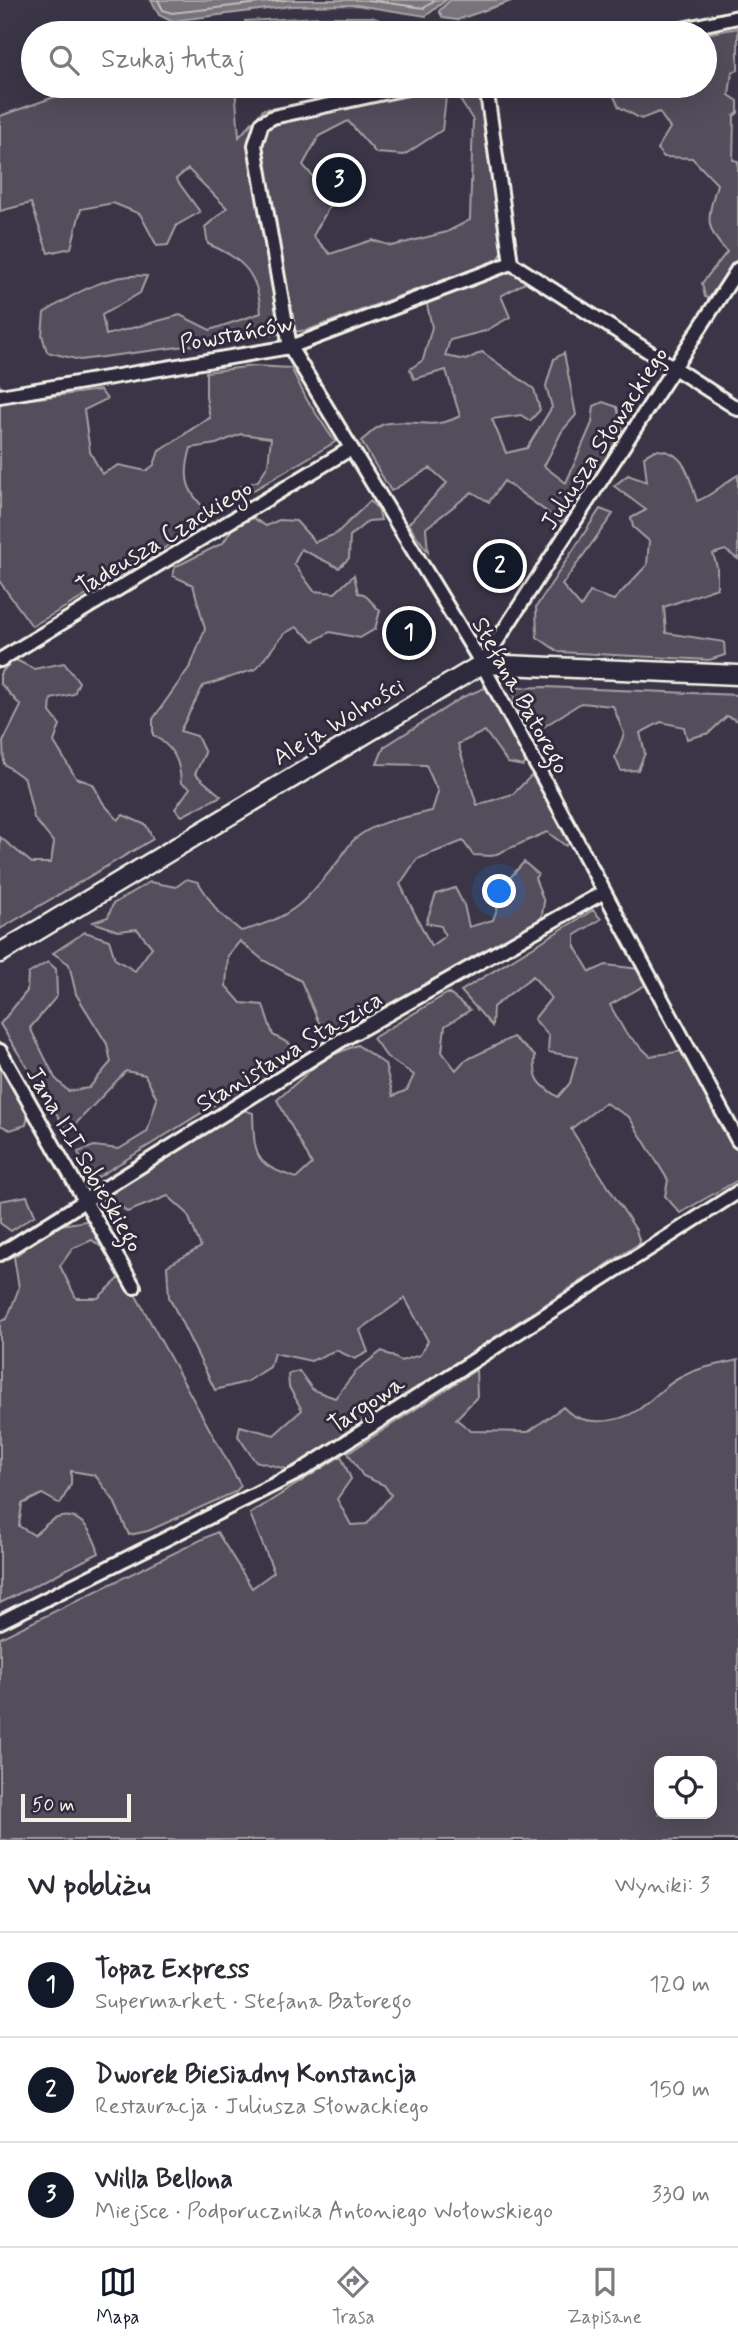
<!DOCTYPE html>
<html lang="pl">
<head>
<meta charset="utf-8">
<style>
	body { margin:0; font-family:Mynerve,sans-serif; background:#f2f2f3; color:#2b2b33 }
	.controls { position:absolute; right:21px; bottom:21px; display:grid; overflow:hidden; border-radius:14px; box-shadow:0 7px 28px #0002 }
	.controls button { width:63px; height:63px; display:grid; place-items:center; padding:0; border:0; border-bottom:2px solid #e1e1e2; background:#fff; color:#2b2b33; font:35px sans-serif }
	.scale { position:absolute; left:21px; bottom:18px; width:110px; box-sizing:border-box; padding-left:7px; border:4px solid #f4f1e8; border-top:0; font-size:19px; line-height:24px; white-space:nowrap; color:#f4f1e8; -webkit-text-stroke:5px #2f2a3d; paint-order:stroke }
	.you { position:absolute; left:500px; top:892px; width:24px; height:24px; margin:-18px; border:5px solid #fff; border-radius:50%; background:#1a73e8; box-shadow:0 0 0 10px #1a73e833 }
	.badge { display:grid; place-items:center; width:46px; height:46px; border-radius:50%; background:#111827; color:#fff; font-size:23px; font-weight:700 }
	.pin { position:absolute; translate:-50% -50%; border:4px solid #fff; box-shadow:0 2px 7px #0006 }
	.list { margin:0; padding:0; list-style:none }
	h2 { display:flex; justify-content:space-between; align-items:center; height:91px; margin:0; padding:0 28px; font-size:30px }
	h2 small { font-size:23px; font-weight:400; color:#7c7c81 }
	.list li { display:grid; grid-template-columns:46px 1fr auto; gap:21px; align-items:center; box-sizing:border-box; height:105px; padding:0 28px; border-top:2px solid #e1e1e2 }
	.list b { display:block; font-size:26px; white-space:nowrap }
	.list p { margin:0; font-size:23px; white-space:nowrap; color:#7c7c81 }
	.list em { font-size:23px; font-style:normal; color:#7c7c81 }
	.icon { flex:none; width:38px; height:38px; fill:none; stroke:currentColor; stroke-width:2; stroke-linecap:round; stroke-linejoin:round }
	.map { position:relative; flex:none; width:738px; height:1840px; overflow:hidden }
	.search { position:absolute; background:#fff; box-shadow:0 7px 28px #0002; left:21px; right:21px; top:21px; height:77px; display:flex; align-items:center; gap:18px; box-sizing:border-box; padding:0 24px; border-radius:38px; color:#7c7c81; font-size:26px }
	.sheet { height:406px; background:#fff }
	nav { display:flex; justify-content:space-around; align-items:center; box-sizing:border-box; height:98px; border-top:2px solid #e1e1e2; background:#fff; font-size:19px; color:#7c7c81 }
	nav a { display:grid; justify-items:center; gap:4px }
	nav .on { color:#111827 }
	.map>svg:first-child { display:block }
</style>
</head>
<body>
<div class="map">
<svg width="738" height="1840" viewBox="0 0 738 1840">
	<rect width="100%" height="100%" fill="#3b3647"/>
	<filter id="ink" filterUnits="userSpaceOnUse"><feTurbulence type="fractalNoise" baseFrequency=".0143" numOctaves="2"/><feDisplacementMap in="SourceGraphic" scale="14" xChannelSelector="R" yChannelSelector="G"/><feConvolveMatrix kernelMatrix="1 2 1 2 8 2 1 2 1" color-interpolation-filters="sRGB"/></filter>
	<g filter="url(#ink)">
		<path fill="#534e5c" stroke="#a4a0a2" stroke-width="2" fill-rule="evenodd" d="M318 17H372L409 33H249L245 21Z
			M738 28V70L732 72 729 95 738 101V113L734 116 733 160 738 161V258L713 299 705 297 702 283 727 252C703 227 708 217 717 184L692 158 664 157 657 149 670 128 659 112 641 119 619 107 609 86H705V34Z
			M86 86H235L239 137 264 109 317 105 311 86H384L385 90 441 86 447 90 442 130 404 155 376 153 348 121 319 136 303 165 333 200 313 236 330 254 372 240 392 246 447 232 470 220 473 120 460 100 459 88 480 86 503 252 495 264 528 281 501 296 510 317 485 331 450 340 445 356 466 360 482 352 534 389 540 410 530 421 521 415 492 419 506 453 527 448 552 407 546 386 554 359 564 353 576 415 562 431 544 466 566 483 592 423 594 406 603 402 617 407 623 432 574 511 561 522 504 481 489 502 472 492 426 528 428 552 408 524 447 483 430 468 391 491 361 441C368 436 376 426 384 424 410 417 430 432 460 416L446 370 414 379 410 369 423 360 432 327 423 287 308 330 80 360 47 352 42 335 44 313C73 294 111 272 147 276L140 293 102 315 106 335 180 315 210 330 261 313C258 274 244 259 208 244L205 227 227 208 188 169 176 179 200 212 177 225 168 245 157 246 140 214 113 203 81 209 71 248 48 253 31 203 0 211V116Z
			M254 366 291 368 307 400 335 442 232 503 236 488 258 481 268 465 271 438 241 434 216 444 191 448C181 482 188 491 211 516L138 566 32 626 0 582V386L9 402 100 390 107 399 84 410 90 452 102 474 119 465 146 471 154 465 159 451C178 441 191 427 210 418L206 397V372Z
			M655 450C686 450 689 477 697 501 714 495 723 483 738 475V559L725 550 713 554 717 567V588L664 607 666 633 724 642 725 655 709 660 559 652 537 637 536 607 600 509 613 514 562 585 581 607 590 592 614 600 647 565 649 541 633 527 631 518 646 510 614 486 628 475 647 482 644 456Z
			M370 501 378 509 381 520 368 521 350 536 349 558 339 568 301 549 294 564 314 591 335 593 354 575 358 593 364 594 380 611 375 629 360 638 330 632 314 641 296 627 284 634 256 669 203 686 180 731 197 736 205 753 195 774 221 796 182 816 175 809 190 788 181 783C180 760 173 747 153 735V719L191 665 205 629 193 585 173 576 175 567 223 543 232 529 253 518 266 526 279 520 296 521 315 542 336 534Z
			M14 659 34 669 64 663 79 682 74 694 51 699 50 712 60 725 54 742 76 778 93 784 103 803 118 820 123 815 146 825 153 839 0 929V837L32 863H51L54 843 34 818 25 779 4 764 3 742 21 706 0 683V674Z
			M487 687 528 760 523 766 508 763 485 731 458 744 477 805 513 794 532 775 571 840 566 846 547 832 492 856 473 855 463 841 417 859 400 884 431 946 445 936 441 926 426 923 436 894 455 888 464 905 469 927 493 920 507 881 524 862 538 874 535 878 544 902 541 921 347 1027 319 1023 301 981 263 960 240 941 228 956 226 986 241 1003 263 1005 273 1035 290 1044 293 1056 98 1177 82 1162 78 1152 94 1146 119 1149 147 1132 157 1099 145 1075 126 1071 68 1132 0 1024 27 991 28 974 48 962 56 969 57 996 30 1028 55 1078 68 1091 89 1088 111 1062 107 1044 76 994 69 964 53 953 85 932 109 940 115 959 135 971 152 947 137 929 118 931 93 922 108 917 113 904 150 882 176 887 187 879 198 882 218 912 241 931C293 918 303 903 336 864 343 856 348 844 356 838 378 820 405 818 432 811L438 792 426 765 377 764 384 747 463 697Z
			M545 687 738 695V721L727 716 709 733 687 739 684 727 661 722 640 733 645 753 638 770 621 771 615 757 624 734 613 706 581 703 534 733 515 704 513 688Z
			M593 910 601 919 575 935V947L590 972 606 965 639 969 645 985 610 1005 625 1032 650 1056 683 1051 738 1145V1180L680 1213 665 1196 668 1180 629 1117 605 1103 571 1129 636 1230 640 1243 290 1470 255 1461 238 1436 240 1426 274 1435 302 1410 289 1387 288 1374 299 1371 313 1390 335 1398 357 1370 382 1351 401 1361 420 1355 428 1341 405 1298 360 1330 368 1352 355 1359 336 1350 311 1361 274 1353 270 1367 246 1382 215 1390 169 1297 167 1266 201 1247 187 1213 168 1196 127 1212 109 1194 241 1109 253 1113C254 1156 254 1165 297 1178L312 1164 277 1100 323 1059 357 1045 385 1064 393 1096 407 1090 414 1075 387 1057 373 1038 448 993 470 1010 445 1026 442 1052 456 1070 464 1061 513 1037 535 1056C533 1079 539 1085 558 1097L570 1083 577 1057 548 1052 549 1036 534 1019 551 998 533 976 493 1007 492 1026 461 991Z
			M0 1064 29 1111 26 1125 10 1130 0 1125Z
			M27 1196 35 1215 11 1231 0 1223V1201Z
			M92 1220 109 1253 92 1240 73 1248 60 1266 76 1298H98L124 1274 241 1486 235 1492 148 1531 129 1535 114 1501 95 1475 71 1471V1484L60 1504 42 1494 22 1504 19 1526 34 1535C41 1530 49 1520 57 1518 82 1510 93 1534 99 1553L0 1603V1321L7 1319 19 1288 14 1257 55 1226Z
			M738 1360V1840H0V1638L217 1532 252 1588 274 1572 250 1514 341 1456 351 1479 337 1499 351 1525 367 1524 391 1495 384 1485 363 1476 348 1453 476 1370 477 1397 456 1419 471 1431 528 1432 563 1407C581 1427 616 1424 638 1410 653 1400 665 1385 681 1377 699 1367 718 1365 738 1360ZM659 1761H712V1814H659Z"/>
		<path fill="#78747b" stroke="#aaa6a7" stroke-width="2" d="M151 0H446L426 16 356 5 291 6 171 21 159 15Z
			M450 0H514L457 20 443 18 439 11Z"/>
		<g fill="none" stroke-linecap="round" stroke-linejoin="round">
			<path stroke="#c2bfbc" stroke-width="2" d="M158 0 163 10 172 13 286 0
				M367 0 424 8 435 0"/>
			<defs>
				<path id="street" d="M664 33 738 17
					M416 86 273 117 262 123 255 145 290 347 482 664 738 1141
					M486 86 511 263 738 409
					M0 396 290 347 511 263
					M0 660 350 449
					M482 664 738 269
					M0 1051 134 1287
					M0 1254 340 1041 604 892
					M0 1622 299 1472 738 1192"/>
				<path id="secondary" d="M0 953 482 664 738 675"/>
			</defs>
			<use href="#street" stroke="#f4f1e8" stroke-width="18"/>
			<use href="#secondary" stroke="#f4f1e8" stroke-width="23"/>
			<use href="#street" stroke="#2f2a3d" stroke-width="12"/>
			<use href="#secondary" stroke="#2f2a3d" stroke-width="18"/>
		</g>
	</g>
	<g text-anchor="middle" stroke-width="6" stroke-linejoin="round" paint-order="stroke">
		<g font-size="24" fill="#f4f1e8" stroke="#2f2a3d">
			<text transform="translate(236 333) rotate(-11)" y="8">Powstańców</text>
			<text transform="translate(604 438) rotate(-57)" y="8">Juliusza Słowackiego</text>
			<text transform="translate(164 537) rotate(-31)" y="8">Tadeusza Czackiego</text>
			<text transform="translate(521 695) rotate(61)" y="8">Stefana Batorego</text>
			<text transform="translate(338 721) rotate(-31)" y="8">Aleja Wolności</text>
			<text transform="translate(289 1051) rotate(-31)" y="8">Stanisława Staszica</text>
			<text transform="translate(85 1159) rotate(60)" y="8">Jana III Sobieskiego</text>
			<text transform="translate(366 1404) rotate(-33)" y="8">Targowa</text>
		</g>
	</g>
</svg>
<div class="controls">
<button><svg class="icon" aria-label="locate" viewBox="0 0 24 24"><circle cx="12" cy="12" r="6"/><path d="M12 2v4M12 18v4M2 12h4M18 12h4"/></svg></button>
</div>
<div class="scale">50 m</div>
<div class="you"></div>
<div class="pin badge" style="left:409px;top:633px">1</div>
<div class="pin badge" style="left:500px;top:566px">2</div>
<div class="pin badge" style="left:339px;top:180px">3</div>
<div class="search"><svg class="icon" aria-label="search" viewBox="0 0 24 24"><circle cx="10" cy="10" r="6"/><path d="M15 15l6 6"/></svg>Szukaj tutaj</div>
</div>
<section class="sheet">
<h2>W pobliżu<small>Wyniki: 3</small></h2>
<ul class="list">
<li><span class="badge">1</span><div><b>Topaz Express</b><p>Supermarket · Stefana Batorego</p></div><em>120 m</em></li>
<li><span class="badge">2</span><div><b>Dworek Biesiadny Konstancja</b><p>Restauracja · Juliusza Słowackiego</p></div><em>150 m</em></li>
<li><span class="badge">3</span><div><b>Willa Bellona</b><p>Miejsce · Podporucznika Antoniego Wołowskiego</p></div><em>330 m</em></li>
</ul>
</section>
<nav>
<a class="on"><svg class="icon" aria-label="map" viewBox="0 0 24 24"><path d="M3 6l6-2 6 2 6-2v14l-6 2-6-2-6 2zM9 4v14M15 6v14"/></svg>Mapa</a>
<a><svg class="icon" aria-label="directions" viewBox="0 0 24 24"><path d="M12 3l9 9-9 9-9-9zM9 14v-3h6M13 9l2 2-2 2"/></svg>Trasa</a>
<a><svg class="icon" aria-label="saved" viewBox="0 0 24 24"><path d="M7 4h10v16l-5-4-5 4z"/></svg>Zapisane</a>
</nav>
</body>
</html>
